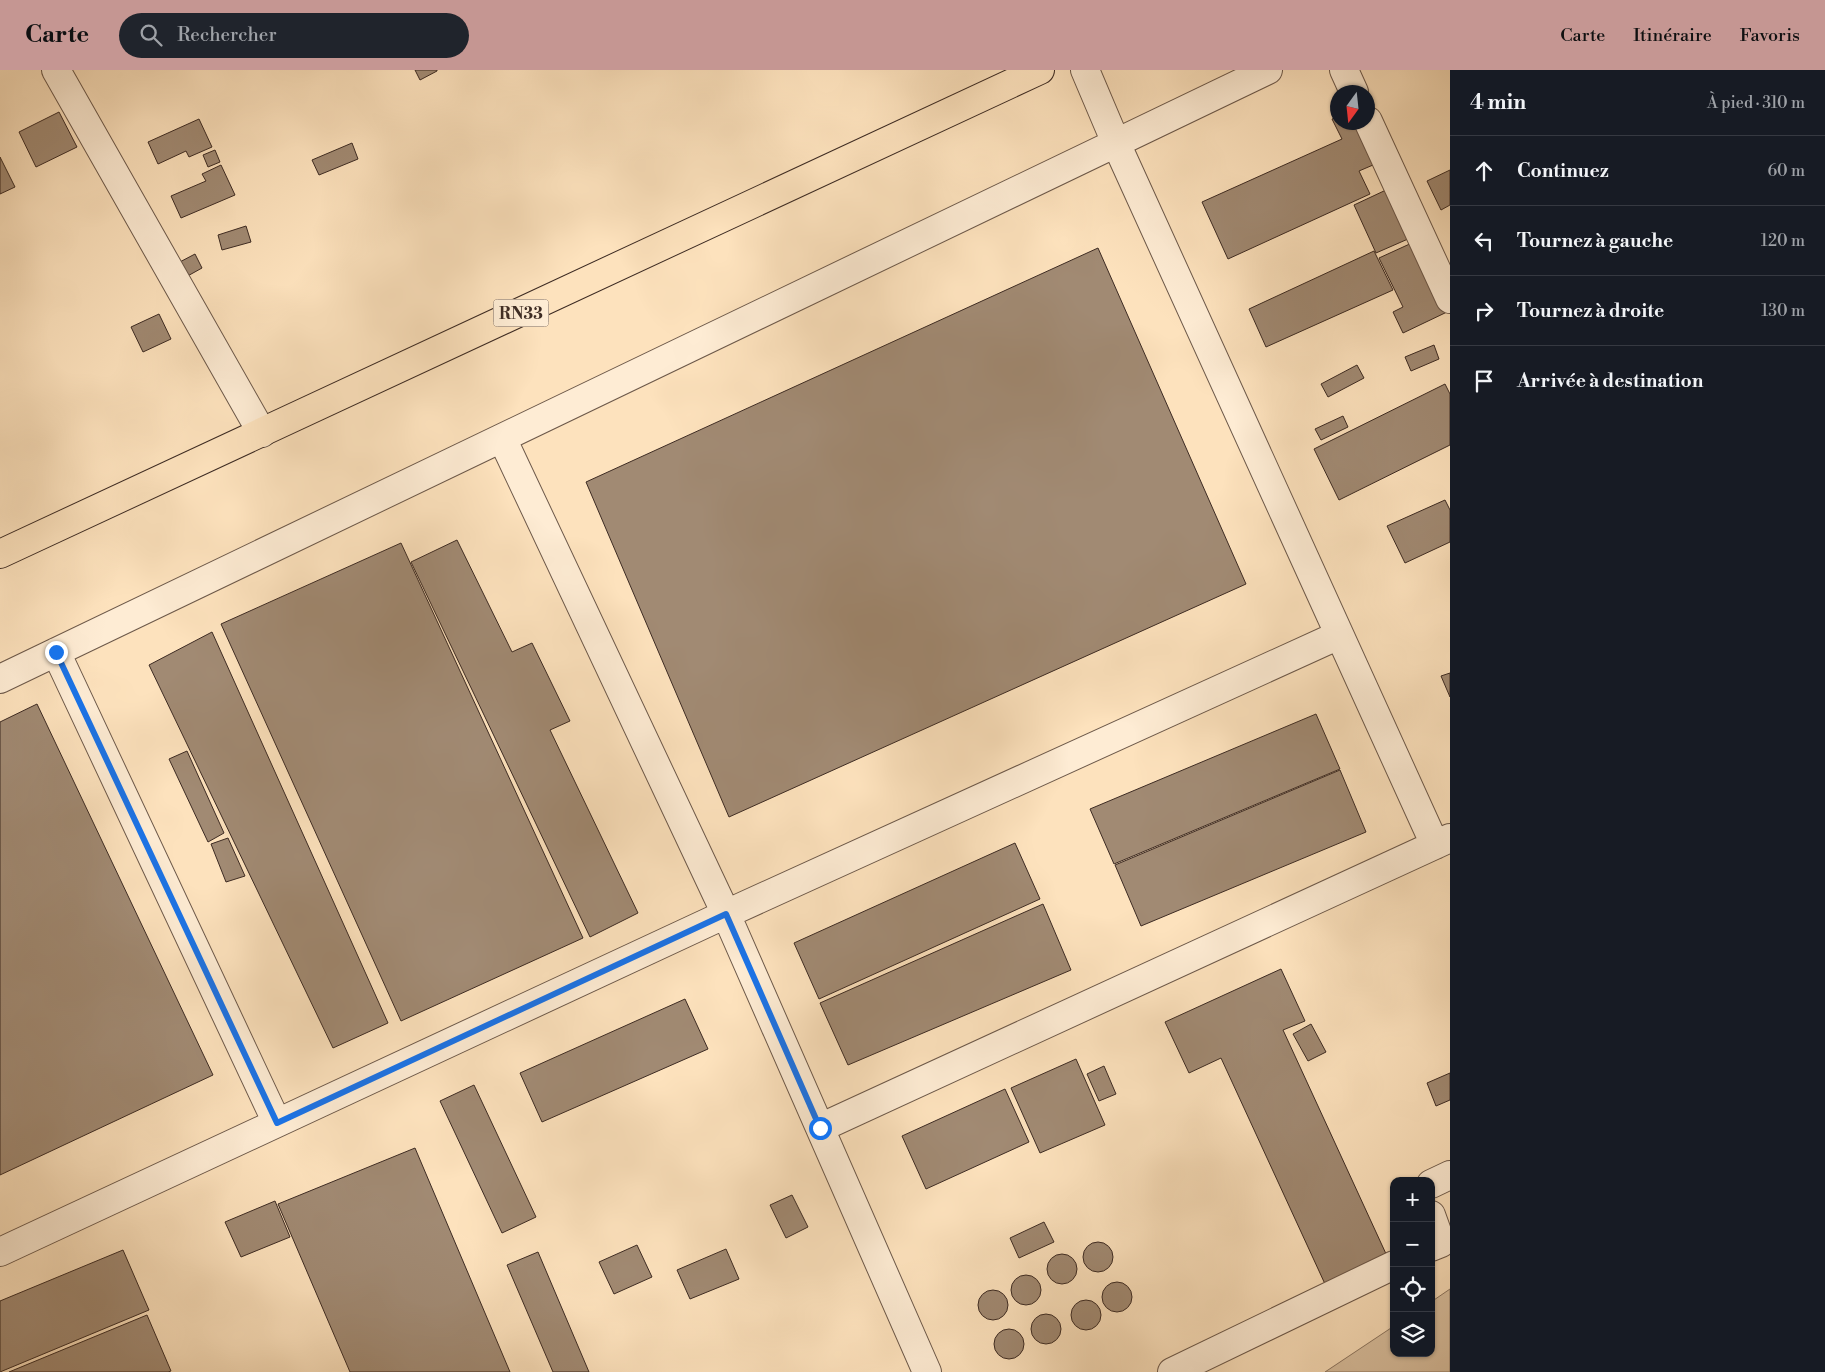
<!DOCTYPE html>
<html lang="fr">
<head>
<meta charset="utf-8">
<style>
	body { margin:0; font-family:"Libre Bodoni",serif; background:#20242c; color:#f1f3f6 }
	.controls { position:absolute; right:15px; bottom:15px; display:grid; overflow:hidden; border-radius:10px; box-shadow:0 1px 4px #0004 }
	.controls button { width:45px; height:45px; display:grid; place-items:center; padding:0; border:0; border-bottom:1px solid #363941; background:#171b24; color:#f1f3f6; font:25px sans-serif }
	.compass { position:absolute; left:1330px; top:15px; width:45px; height:45px; border-radius:50%; background:#171b24; box-shadow:0 1px 4px #0004; rotate:195deg }
	.stop { position:absolute; width:15px; height:15px; margin:-11px; border:4px solid #1a73e8; border-radius:50%; background:#fff }
	.stop.end { background:#1a73e8; border-color:#fff; box-shadow:0 1px 5px #0008 }
	.list { margin:0; padding:0; list-style:none }
	h2 { display:flex; justify-content:space-between; align-items:center; height:65px; margin:0; padding:0 20px; font-size:21px }
	h2 small { font-size:16px; font-weight:400; color:#9ea1a6 }
	.list li { display:grid; grid-template-columns:32px 1fr auto; gap:15px; align-items:center; box-sizing:border-box; height:70px; padding:0 20px; border-top:1px solid #363941 }
	.list b { display:block; font-size:19px; white-space:nowrap }
	.list em { font-size:16px; font-style:normal; color:#9ea1a6 }
	.icon { flex:none; width:28px; height:28px; fill:none; stroke:currentColor; stroke-width:2; stroke-linecap:round; stroke-linejoin:round }
	.map { position:relative; flex:none; width:1450px; height:1302px; overflow:hidden }
	header { display:flex; align-items:center; gap:30px; box-sizing:border-box; height:70px; padding:0 25px; background:#c59692; color:#111 }
	header strong { font-size:24px }
	nav { display:flex; gap:28px; margin-inline-start:auto; font-size:18px }
	.search { width:350px; height:45px; background:#20242c; display:flex; align-items:center; gap:12px; box-sizing:border-box; padding:0 18px; border-radius:28px; color:#9ea1a6; font-size:19px }
	main { display:flex }
	aside { flex:1; background:#171b24 }
	.map>svg:first-child { display:block }
</style>
</head>
<body>
<header>
<strong>Carte</strong>
<div class="search"><svg class="icon" aria-label="search" viewBox="0 0 24 24"><circle cx="10" cy="10" r="6"/><path d="M15 15l6 6"/></svg>Rechercher</div>
<nav><a>Carte</a><a>Itinéraire</a><a>Favoris</a></nav>
</header>
<main>
<div class="map">
<svg width="1450" height="1302" viewBox="0 0 1450 1302">
	<rect width="100%" height="100%" fill="#fde2bd"/>
	<filter id="stains"><feTurbulence type="fractalNoise" baseFrequency=".004" numOctaves="4"/><feColorMatrix values="0 0 0 0 .2 0 0 0 0 .09 0 0 0 0 .02 0 0 0 .5 -.17"/></filter>
	<radialGradient id="worn" r=".72"><stop offset=".6" stop-color="#630" stop-opacity="0"/><stop offset="1" stop-color="#630" stop-opacity=".3"/></radialGradient>
	<path fill="#dcc3a3" stroke="#8c7763" d="M1450 1219V1302H1325L1394 1256V1283H1431V1232Z"/>
	<path fill="#a18a73" stroke="#3d2b23" d="M415 0H437V1L420 10Z
		M59 42 77 77 36 97 19 62Z
		M1338 47V52H1353L1373 95 1359 101 1370 124 1228 189 1202 132 1342 69 1332 49Z
		M199 49 212 77 189 87 186 81 158 94 148 72Z
		M352 73 358 89 319 105 312 90Z
		M215 80 220 92 208 97 203 85Z
		M0 87 15 117 0 124Z
		M221 95 235 125 181 148 171 126 206 111 202 104Z
		M1450 100V135L1441 140 1427 111Z
		M1386 120 1408 169 1376 183 1354 135Z
		M246 156 251 172 222 180 218 165Z
		M1414 172 1447 242 1403 263 1393 242 1403 237 1379 188Z
		M1098 178 1246 514 729 747 586 412Z
		M1374 181 1393 220 1266 277 1249 239Z
		M195 184 202 198 184 208 176 194Z
		M159 244 171 269 143 282 131 257Z
		M1434 275 1439 289 1411 301 1405 287Z
		M1357 295 1364 308 1328 327 1321 314Z
		M1445 314 1450 324V375L1339 430 1314 379Z
		M1343 346 1348 357 1321 370 1315 359Z
		M1445 430 1450 440V472L1405 493 1387 456Z
		M457 470 512 582 532 573 570 651 550 660 638 843 590 867 411 492Z
		M401 473 583 868 401 951 221 554Z
		M212 562 388 953 333 978 149 595Z
		M1450 603V627L1441 606Z
		M37 634 213 1005 0 1105V652Z
		M1316 644 1340 699 1114 794 1090 739Z
		M187 681 224 763 208 772 169 689Z
		M1340 700 1366 762 1141 856 1115 795Z
		M228 768 245 806 226 812 211 774Z
		M1015 773 1040 829 819 929 794 873Z
		M1043 834 1071 900 848 995 820 933Z
		M1281 899 1305 951 1283 960 1387 1186 1325 1214 1221 988 1189 1003 1165 952Z
		M685 929 708 979 542 1052 520 1003Z
		M1311 954 1326 982 1308 991 1293 964Z
		M1076 989 1105 1055 1040 1083 1011 1018Z
		M1104 996 1116 1024 1099 1031 1087 1004Z
		M1450 1003V1030L1436 1036 1427 1013Z
		M474 1015 536 1147 502 1163 440 1031Z
		M1005 1019 1029 1072 926 1119 902 1066Z
		M415 1078 510 1302H350L278 1134Z
		M792 1125 808 1157 786 1168 770 1135Z
		M275 1131 290 1167 241 1187 225 1152Z
		M1044 1152 1054 1172 1019 1188 1010 1168Z
		M1083 1187a15 15 0 1 1 30 0a15 15 0 1 1-30 0Z
		M637 1175 652 1207 614 1224 599 1192Z
		M726 1179 739 1209 690 1229 677 1200Z
		M123 1180 149 1240 0 1302V1231Z
		M538 1182 589 1302H553L507 1195Z
		M1047 1199a15 15 0 1 1 30 0a15 15 0 1 1-30 0Z
		M1011 1220a15 15 0 1 1 30 0a15 15 0 1 1-30 0Z
		M1102 1227a15 15 0 1 1 30 0a15 15 0 1 1-30 0Z
		M978 1235a15 15 0 1 1 30 0a15 15 0 1 1-30 0Z
		M1071 1245a15 15 0 1 1 30 0a15 15 0 1 1-30 0Z
		M1031 1259a15 15 0 1 1 30 0a15 15 0 1 1-30 0Z
		M147 1245 171 1301 168 1302H9Z
		M994 1274a15 15 0 1 1 30 0a15 15 0 1 1-30 0Z"/>
	<g fill="none" stroke-linecap="round" stroke-linejoin="round">
		<defs>
			<path id="minor" d="M56 0 262 363
				M1085 0 1116 73 1435 775
				M1344 0 1354 22
				M1368 51 1450 229
				M502 368 726 844 927 1302
				M56 582 277 1053
				M0 609 1268 0
				M820 1058 1450 768
				M1431 1114 1450 1105
				M1431 1145 1441 1173 1431 1177
				M0 1182 726 844 1339 565
				M1172 1302 1394 1195"/>
			<path id="major" d="M0 484 1040 0"/>
		</defs>
		<use href="#minor" stroke="#6d594a" stroke-width="30"/>
		<use href="#major" stroke="#3d2b23" stroke-width="30"/>
		<use href="#minor" stroke="#feecd4" stroke-width="28"/>
		<use href="#major" stroke="#fde2bd" stroke-width="28"/>
	</g>
	<g fill="none" stroke-linecap="round" stroke-linejoin="round">
		<path stroke="#1a73e8" stroke-width="6" d="M56 582 277 1053 726 844 820 1058"/>
	</g>
	<g text-anchor="middle" stroke-width="4" stroke-linejoin="round" paint-order="stroke">
		<rect fill="#feecd4" stroke="#776558" stroke-width="1" x="493.5" y="229.5" width="55" height="27" rx="4"/>
		<g font-size="16" font-weight="bold" fill="#3d2b23">
			<text x="521" y="249">RN33</text>
		</g>
	</g>
	<rect width="100%" height="100%" filter="url(#stains)"/>
	<rect width="100%" height="100%" fill="url(#worn)"/>
</svg>
<div class="controls">
<button>+</button>
<button>−</button>
<button><svg class="icon" aria-label="locate" viewBox="0 0 24 24"><circle cx="12" cy="12" r="6"/><path d="M12 2v4M12 18v4M2 12h4M18 12h4"/></svg></button>
<button><svg class="icon" aria-label="layers" viewBox="0 0 24 24"><path d="M12 4l9 5-9 5-9-5zM3 14l9 5 9-5"/></svg></button>
</div>
<svg class="compass" viewBox="-18 -18 36 36"><path d="M0-13l5 13h-10z" fill="#e53935"/><path d="M0 13l5-13h-10z" fill="#9ea1a6"/></svg>
<div class="stop" style="left:820px;top:1058px"></div>
<div class="stop end" style="left:56px;top:582px"></div>
</div>
<aside>
<h2>4 min<small>À pied · 310 m</small></h2>
<ul class="list">
<li><svg class="icon" aria-label="ahead" viewBox="0 0 24 24"><path d="M12 20V5M6 11l6-6 6 6"/></svg><div><b>Continuez</b></div><em>60 m</em></li>
<li><svg class="icon" aria-label="left" viewBox="0 0 24 24"><path d="M17 20v-9H6M10 6l-5 5 5 5"/></svg><div><b>Tournez à gauche</b></div><em>120 m</em></li>
<li><svg class="icon" aria-label="right" viewBox="0 0 24 24"><path d="M7 20v-9h11M14 6l5 5-5 5"/></svg><div><b>Tournez à droite</b></div><em>130 m</em></li>
<li><svg class="icon" aria-label="arrive" viewBox="0 0 24 24"><path d="M6 21V4h12l-3 4 3 4H6"/></svg><div><b>Arrivée à destination</b></div></li>
</ul>
</aside>
</main>
</body>
</html>
